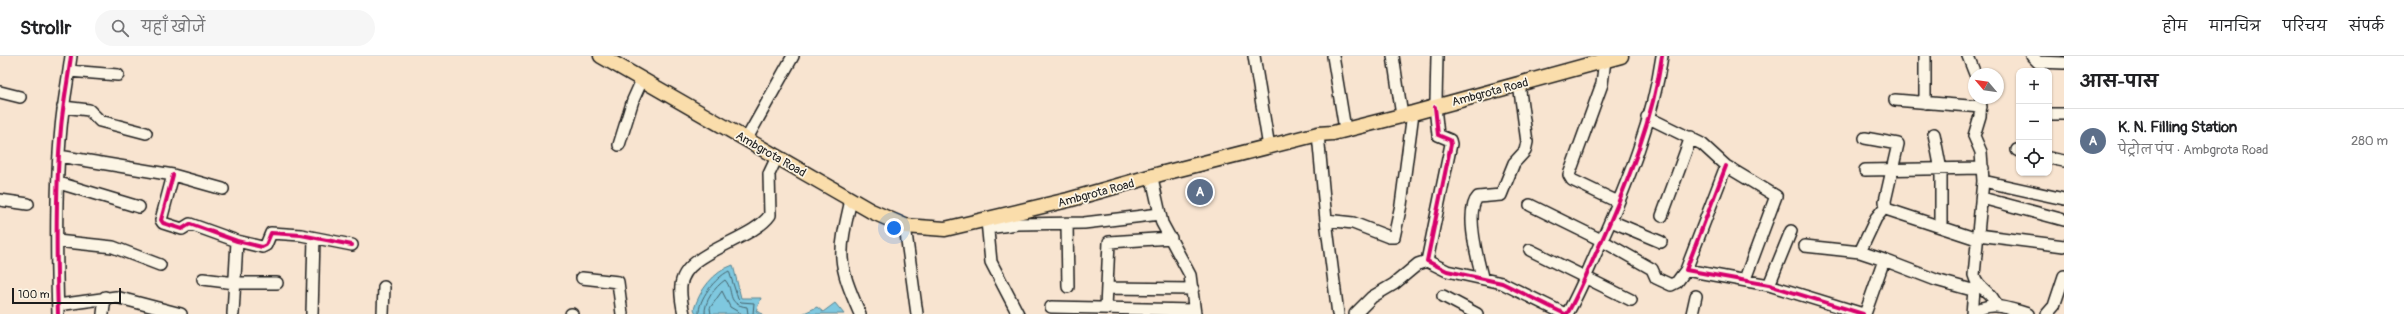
<!DOCTYPE html>
<html lang="hi">
<head>
<meta charset="utf-8">
<style>
	body { margin:0; font-family:Pangolin,"Playpen Sans Deva",sans-serif; background:#f6f6f6; color:#202124 }
	.controls { position:absolute; right:12px; top:12px; display:grid; overflow:hidden; border-radius:8px; box-shadow:0 1px 3px #0004 }
	.controls button { width:36px; height:36px; display:grid; place-items:center; padding:0; border:0; border-bottom:1px solid #e0e0e0; background:#fff; color:#202124; font:20px sans-serif }
	.compass { position:absolute; left:1968px; top:12px; width:36px; height:36px; border-radius:50%; background:#fff; box-shadow:0 1px 3px #0004; rotate:299deg }
	.scale { position:absolute; left:12px; bottom:10px; width:109px; box-sizing:border-box; padding-left:4px; border:2px solid #1c1c1c; border-top:0; font-size:11px; line-height:14px; white-space:nowrap; color:#1c1c1c; -webkit-text-stroke:3px #fcf5e5; paint-order:stroke }
	.you { position:absolute; left:894px; top:172px; width:14px; height:14px; margin:-10px; border:3px solid #fff; border-radius:50%; background:#1a73e8; box-shadow:0 0 0 6px #1a73e833 }
	.badge { display:grid; place-items:center; width:26px; height:26px; border-radius:50%; background:#ea580c; color:#fff; font-size:13px; font-weight:700 }
	.pin { position:absolute; translate:-50% -50%; border:2px solid #fff; box-shadow:0 1px 4px #0006 }
	.list { margin:0; padding:0; list-style:none }
	h2 { display:flex; justify-content:space-between; align-items:center; height:52px; margin:0; padding:0 16px; font-size:17px }
	h2 small { font-size:13px; font-weight:400; color:#757577 }
	.list li { display:grid; grid-template-columns:26px 1fr auto; gap:12px; align-items:center; box-sizing:border-box; height:64px; padding:0 16px; border-top:1px solid #e0e0e0 }
	.list b { display:block; font-size:15px; white-space:nowrap }
	.list p { margin:0; font-size:13px; white-space:nowrap; color:#757577 }
	.list em { font-size:13px; font-style:normal; color:#757577 }
	.icon { flex:none; width:22px; height:22px; fill:none; stroke:currentColor; stroke-width:2; stroke-linecap:round; stroke-linejoin:round }
	.map { position:relative; flex:none; width:2064px; height:258px; overflow:hidden }
	header { display:flex; align-items:center; gap:24px; box-sizing:border-box; height:56px; padding:0 20px; background:#fff; border-bottom:1px solid #e0e0e0 }
	header strong { font-size:19px }
	nav { display:flex; gap:22px; margin-inline-start:auto; font-size:14px }
	.search { width:280px; height:36px; background:#f6f6f6; display:flex; align-items:center; gap:10px; box-sizing:border-box; padding:0 14px; border-radius:22px; color:#757577; font-size:15px }
	main { display:flex }
	aside { flex:1; background:#fff }
	.map>svg:first-child { display:block }
</style>
</head>
<body>
<header>
<strong>Strollr</strong>
<div class="search"><svg class="icon" aria-label="search" viewBox="0 0 24 24"><circle cx="10" cy="10" r="6"/><path d="M15 15l6 6"/></svg>यहाँ खोजें</div>
<nav><a>होम</a><a>मानचित्र</a><a>परिचय</a><a>संपर्क</a></nav>
</header>
<main>
<div class="map">
<svg width="2064" height="258" viewBox="0 0 2064 258">
	<rect width="100%" height="100%" fill="#f8e4d0"/>
	<filter id="ink" filterUnits="userSpaceOnUse"><feTurbulence type="fractalNoise" baseFrequency=".025" numOctaves="2"/><feDisplacementMap in="SourceGraphic" scale="8" xChannelSelector="R" yChannelSelector="G"/><feConvolveMatrix kernelMatrix="1 2 1 2 8 2 1 2 1" color-interpolation-filters="sRGB"/></filter>
	<g filter="url(#ink)">
		<path fill="#7fc8df" stroke="#578391" d="M733 209 741 242H761L756 255 763 258H696L694 253C700 234 713 216 733 209Z
			M835 247 844 258H802L817 251 823 256Z"/>
		<g fill="none" stroke-linecap="round" stroke-linejoin="round">
			<path stroke="#44616a" stroke-width="1" d="M699 258C698 243 715 222 729 215L738 243 741 246 754 247 753 258
				M705 258C704 245 715 231 725 224 735 235 725 248 747 251L748 258
				M711 258 710 252 722 235 730 251 742 258"/>
			<defs>
				<path id="minor" d="M1254 0 1269 91
					M1333 0 1344 67
					M1393 0 1401 53
					M1968 0 1975 18
					M2032 0 2038 6 2064 7
					M1605 4 1602 28 1569 119 1572 124 1618 146
					M69 15 118 19
					M0 36 20 41
					M1981 42 1980 60 1974 80 1981 96 1983 125 1974 219C1977 233 1993 236 1996 249
					M1895 44 1981 51
					M1436 45 1437 0
					M1925 47V0
					M63 51 89 54 100 65 146 77
					M1435 51 1438 79 1450 84 1451 88 1427 205 1447 215 1502 227 1565 258
					M2049 58H2064
					M1647 61 1702 88 1726 110 1776 140 1745 223
					M1318 78 1326 164 1338 258
					M1934 78 1941 114V171
					M1865 82 1898 88 1885 145 1886 153 1977 183
					M746 84 793 0
					M619 89 633 44 642 24
					M2017 94 2019 95
					M59 100 173 119 223 133
					M2049 102 2064 105
					M1726 110 1686 214 1769 229 1863 258
					M1865 114 1983 112
					M173 119 161 164 163 167 182 173 190 168 237 185 262 191 266 189 271 177 301 179 352 189
					M1152 122 1162 167 1190 219 1195 258
					M1983 125 2064 143
					M59 127 139 151
					M1982 142 2064 164
					M0 144 28 148
					M851 144C838 200 837 205 860 258
					M1530 149 1601 184 1652 213 1656 222 1671 229 1677 226 1686 214
					M1662 160 1691 81
					M1326 164 1353 167 1389 181H1394L1401 149 1413 57
					M987 165 991 206 1018 258
					M1611 165 1661 186
					M1067 168 1068 231
					M905 170 917 258
					M988 172 1017 168 1084 167 1160 158
					M1978 179 2064 190
					M57 185 113 191 160 209
					M1805 190 1860 196 1884 204
					M1530 194 1631 244
					M1860 196 1876 162 1885 151
					M1482 221C1478 204 1464 155 1478 141L1501 139 1514 107 1525 95 1527 86 1519 28
					M582 222 618 226 622 258
					M203 223 235 227H277
					M1769 229 1791 175
					M1107 232 1193 233
					M1443 240 1477 258
					M58 249 116 241 181 258
					M1051 251 1194 254
					M1106 252 1109 186 1171 182
					M58 258C56 197 55 134 61 72 63 48 68 24 71 0
					M103 258 105 241
					M233 258 237 185
					M312 258 314 182
					M383 258 384 231
					M571 258H572
					M684 258C682 249 680 239 681 230 683 196 752 185 770 159L769 118 777 101
					M1355 258 1372 241 1394 228 1418 208 1427 205
					M1567 258C1581 234 1590 209 1602 184 1628 126 1653 63 1662 0
					M1692 258 1696 240
					M1865 258 1884 204 1936 224 1972 234 1978 229
					M1972 258 1974 234
					M1973 258C1989 243 2010 253 2028 258
					M2047 258 2054 250 2064 220"/>
				<path id="major" d="M601 0 871 155 905 170 945 173 1068 144 1160 118 1318 78 1333 77 1413 57 1621 0"/>
			</defs>
			<use href="#minor" stroke="#1c1c1c" stroke-width="14"/>
			<use href="#major" stroke="#1c1c1c" stroke-width="17"/>
			<use href="#minor" stroke="#fcf5e5" stroke-width="11"/>
			<use href="#major" stroke="#faddab" stroke-width="14"/>
			<defs>
				<path id="cycleway" d="M1435 51 1438 79 1450 84 1451 88 1427 205 1447 215 1502 227 1565 258
					M1726 110 1686 214 1769 229 1863 258
					M173 119 161 164 163 167 182 173 190 168 237 185 262 191 266 189 271 177 301 179 352 189
					M58 258C56 197 55 134 61 72 63 48 68 24 71 0
					M1567 258C1581 234 1590 209 1602 184 1628 126 1653 63 1662 0"/>
			</defs>
			<use href="#cycleway" stroke="#fcf5e5" stroke-width="6"/>
			<use href="#cycleway" stroke="#d6006c" stroke-width="4"/>
		</g>
	</g>
	<g text-anchor="middle" stroke-width="3.5" stroke-linejoin="round" paint-order="stroke">
		<g font-size="12" fill="#1c1c1c" stroke="#fcf5e5">
			<text transform="translate(1490 36) rotate(-15)" y="4">Ambgrota Road</text>
			<text transform="translate(771 98) rotate(30)" y="4">Ambgrota Road</text>
			<text transform="translate(1096 137) rotate(-15)" y="4">Ambgrota Road</text>
		</g>
	</g>
</svg>
<div class="controls">
<button>+</button>
<button>−</button>
<button><svg class="icon" aria-label="locate" viewBox="0 0 24 24"><circle cx="12" cy="12" r="6"/><path d="M12 2v4M12 18v4M2 12h4M18 12h4"/></svg></button>
</div>
<svg class="compass" viewBox="-18 -18 36 36"><path d="M0-13l5 13h-10z" fill="#e53935"/><path d="M0 13l5-13h-10z" fill="#757577"/></svg>
<div class="scale">100 m</div>
<div class="you"></div>
<div class="pin badge" style="left:1200px;top:136px;background:#5c6f8a">A</div>
</div>
<aside>
<h2>आस-पास<small></small></h2>
<ul class="list">
<li><span class="badge" style="background:#5c6f8a">A</span><div><b>K. N. Filling Station</b><p>पेट्रोल पंप · Ambgrota Road</p></div><em>280 m</em></li>
</ul>
</aside>
</main>
</body>
</html>
